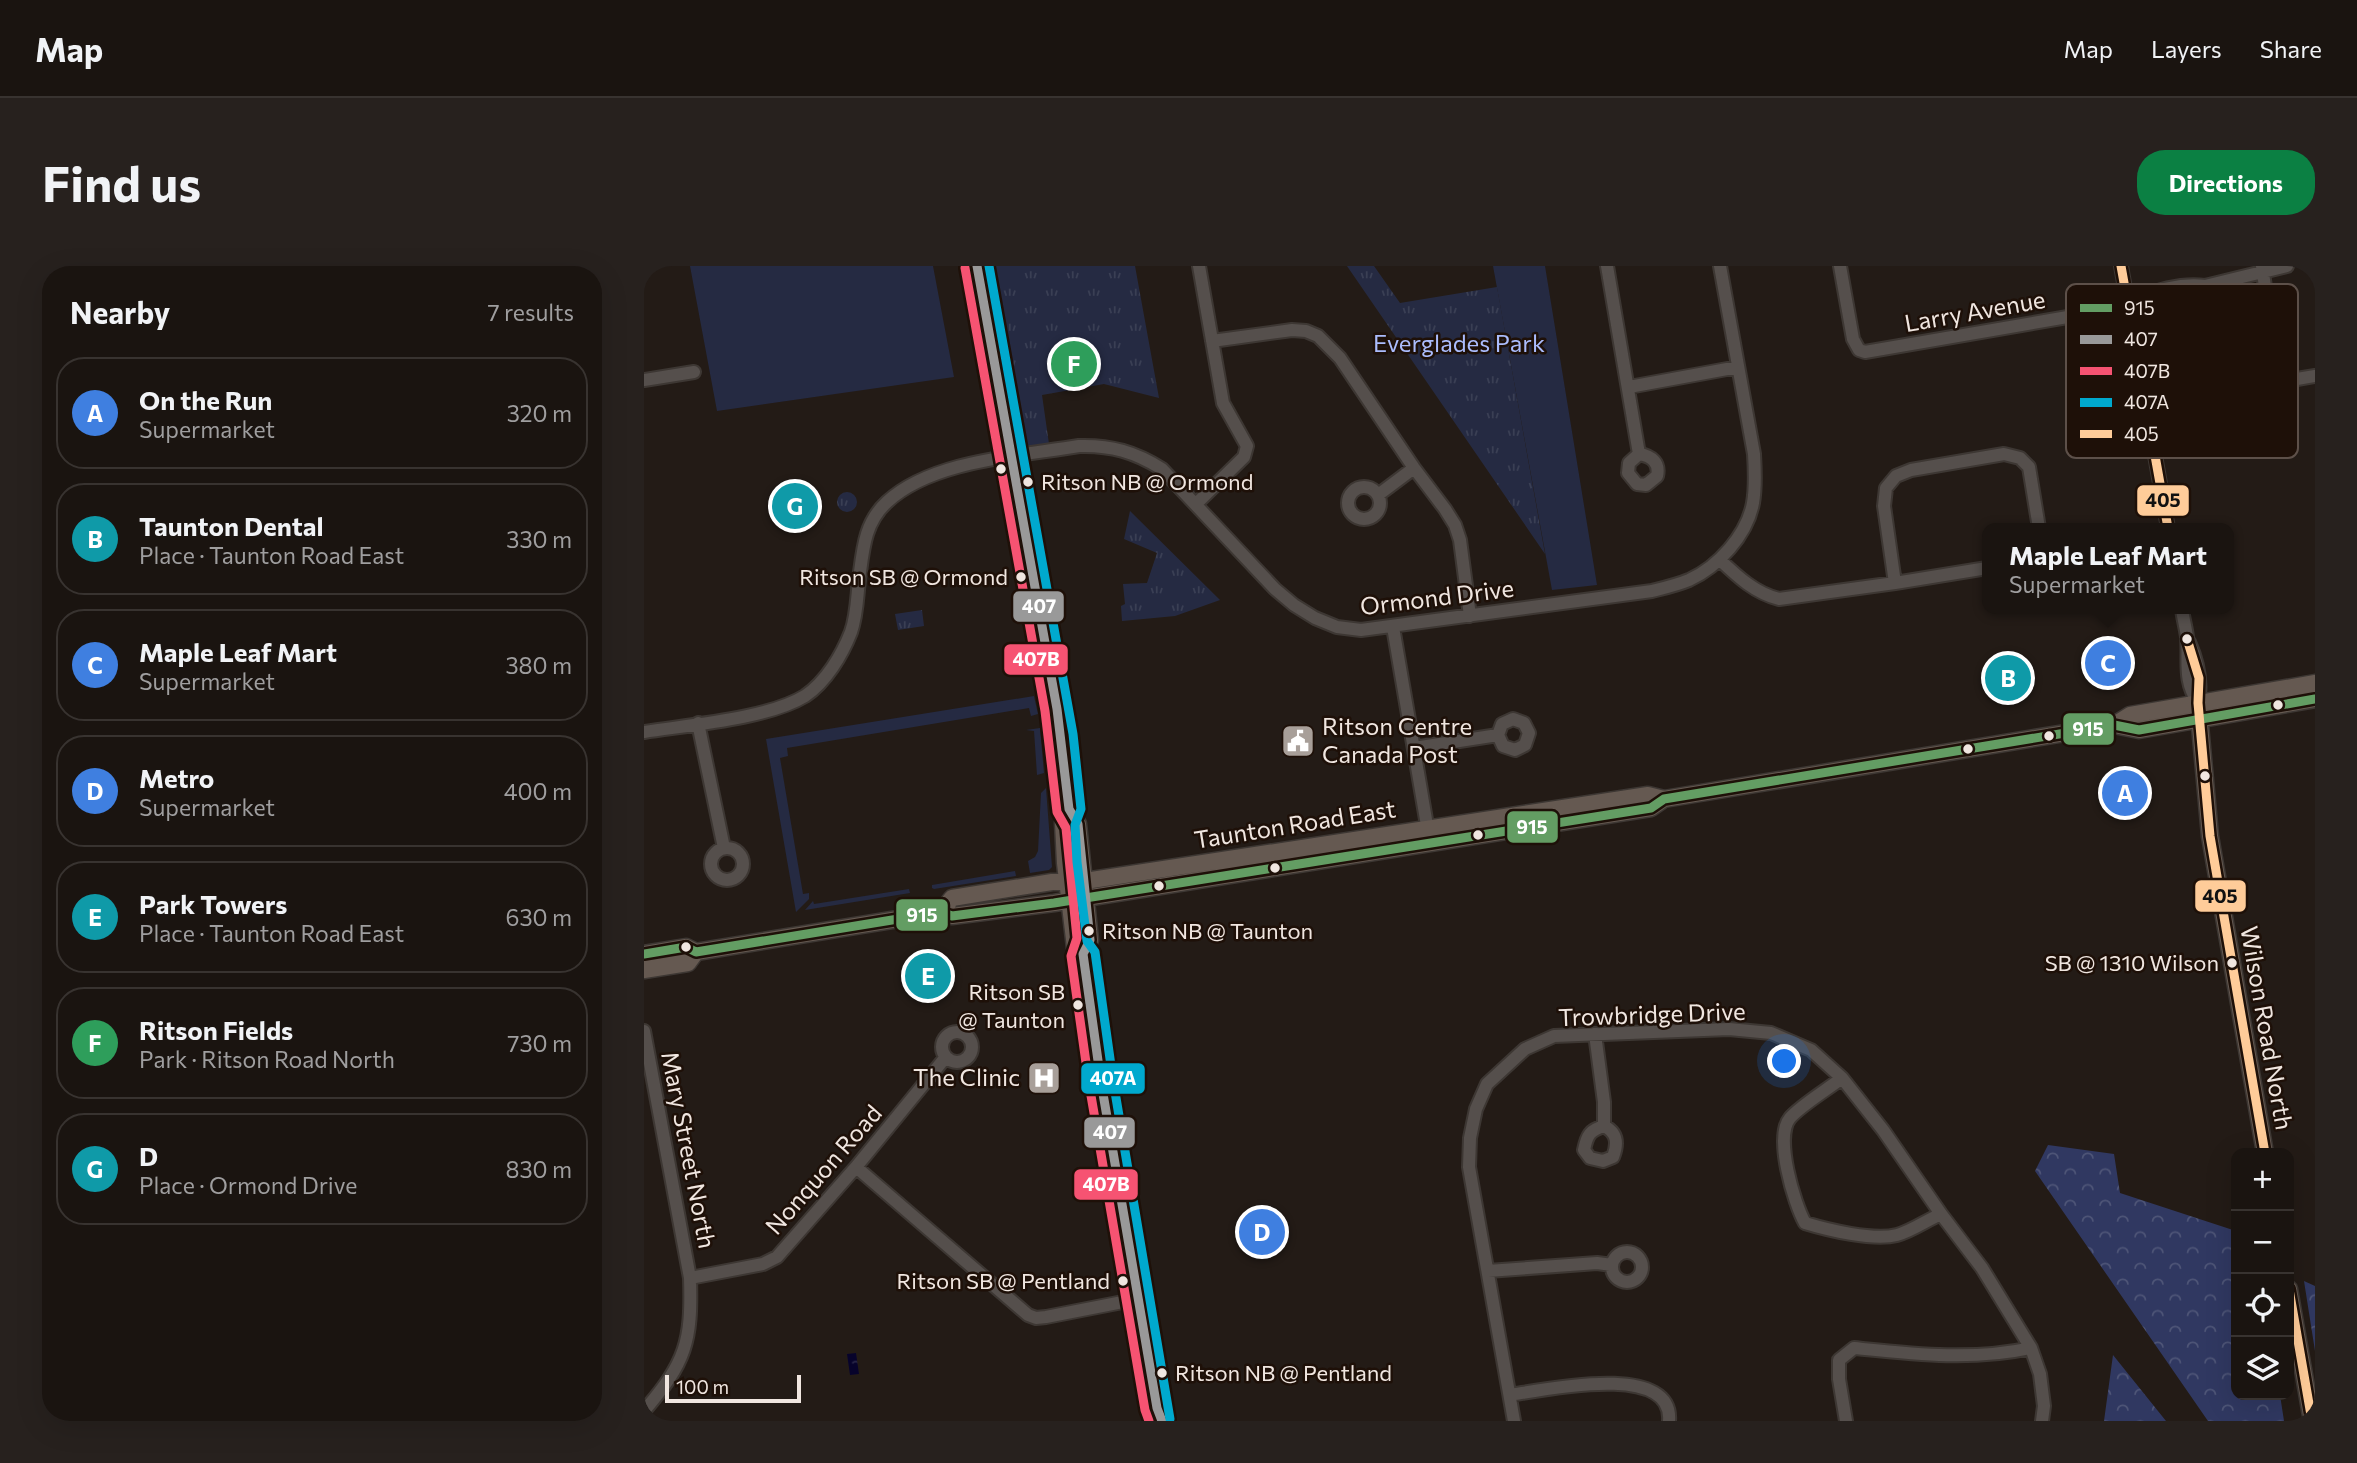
<!DOCTYPE html>
<html lang="en">
<head>
<meta charset="utf-8">
<style>
	body { margin:0; font-family:Commissioner,sans-serif; background:#27211e; color:#f1f3f6 }
	.controls { position:absolute; right:21px; bottom:21px; display:grid; overflow:hidden; border-radius:14px; box-shadow:0 7px 28px #0002 }
	.controls button { width:63px; height:63px; display:grid; place-items:center; padding:0; border:0; border-bottom:2px solid #383330; background:#1a1410; color:#f1f3f6; font:35px sans-serif }
	.scale { position:absolute; left:21px; bottom:18px; width:136px; box-sizing:border-box; padding-left:7px; border:4px solid #f0e6e0; border-top:0; font-size:19px; line-height:24px; white-space:nowrap; color:#f0e6e0; -webkit-text-stroke:5px #1e1008; paint-order:stroke }
	.you { position:absolute; left:1141px; top:796px; width:24px; height:24px; margin:-18px; border:5px solid #fff; border-radius:50%; background:#1a73e8; box-shadow:0 0 0 10px #1a73e833 }
	.badge { display:grid; place-items:center; width:46px; height:46px; border-radius:50%; background:#0b8043; color:#fff; font-size:23px; font-weight:700 }
	.pin { position:absolute; translate:-50% -50%; border:4px solid #fff; box-shadow:0 2px 7px #0006 }
	.popup { position:absolute; left:1338px; top:257px; width:252px; height:91px; box-sizing:border-box; display:grid; place-content:center; border-radius:14px; background:#1a1410; filter:drop-shadow(0 2px 5px #0005); font-size:23px; white-space:nowrap; color:#9f9e9f }
	.popup b { font-size:26px; color:#f1f3f6 }
	.popup::after { content:''; position:absolute; left:50%; top:100%; margin-left:-14px; border:14px solid transparent; border-top-color:#1a1410 }
	.list { margin:0; padding:0; list-style:none }
	h2 { display:flex; justify-content:space-between; align-items:center; height:91px; margin:0; padding:0 28px; font-size:30px }
	h2 small { font-size:23px; font-weight:400; color:#9f9e9f }
	.list li { display:grid; grid-template-columns:46px 1fr auto; gap:21px; align-items:center; box-sizing:border-box; height:112px; margin:0 14px 14px; padding:0 14px; border:2px solid #383330; border-radius:28px }
	.list b { display:block; font-size:26px; white-space:nowrap }
	.list p { margin:0; font-size:23px; white-space:nowrap; color:#9f9e9f }
	.list em { font-size:23px; font-style:normal; color:#9f9e9f }
	.icon { flex:none; width:38px; height:38px; fill:none; stroke:currentColor; stroke-width:2; stroke-linecap:round; stroke-linejoin:round }
	.map { position:relative; flex:none; width:1671px; height:1155px; overflow:hidden; border-radius:28px }
	header { display:flex; align-items:center; gap:42px; box-sizing:border-box; height:98px; padding:0 35px; background:#1a1410; border-bottom:2px solid #383330 }
	header strong { font-size:33px }
	nav { display:flex; gap:38px; margin-inline-start:auto; font-size:24px }
	.intro { display:flex; align-items:center; justify-content:space-between; box-sizing:border-box; height:168px; padding:0 42px }
	h1 { margin:0; font-size:49px }
	.button { padding:18px 32px; border-radius:28px; background:#0b8043; color:#fff; font-size:24px; font-weight:700 }
	main { display:flex; gap:42px; padding:0 42px }
	aside { flex:1; background:#1a1410; border-radius:28px; box-shadow:0 7px 28px #0002 }
	.map>svg:first-child { display:block }
</style>
</head>
<body>
<header>
<strong>Map</strong>
<nav><a>Map</a><a>Layers</a><a>Share</a></nav>
</header>
<div class="intro"><h1>Find us</h1><a class="button">Directions</a></div>
<main>
<aside>
<h2>Nearby<small>7 results</small></h2>
<ul class="list">
<li><span class="badge" style="background:#3f7fe0">A</span><div><b>On the Run</b><p>Supermarket</p></div><em>320 m</em></li>
<li><span class="badge" style="background:#0f9aa8">B</span><div><b>Taunton Dental</b><p>Place · Taunton Road East</p></div><em>330 m</em></li>
<li><span class="badge" style="background:#3f7fe0">C</span><div><b>Maple Leaf Mart</b><p>Supermarket</p></div><em>380 m</em></li>
<li><span class="badge" style="background:#3f7fe0">D</span><div><b>Metro</b><p>Supermarket</p></div><em>400 m</em></li>
<li><span class="badge" style="background:#0f9aa8">E</span><div><b>Park Towers</b><p>Place · Taunton Road East</p></div><em>630 m</em></li>
<li><span class="badge" style="background:#2e9e5b">F</span><div><b>Ritson Fields</b><p>Park · Ritson Road North</p></div><em>730 m</em></li>
<li><span class="badge" style="background:#0f9aa8">G</span><div><b>D</b><p>Place · Ormond Drive</p></div><em>830 m</em></li>
</ul>
</aside>
<div class="map">
<svg width="1671" height="1155" viewBox="0 0 1671 1155">
	<defs>
		<pattern id="forest-crowns" width="20" height="18" patternUnits="userSpaceOnUse" patternTransform="scale(1.75)"><rect width="20" height="18" fill="#303861"/><path d="M2 6a3 3 0 1 1 6 0M12 15a3 3 0 1 1 6 0" fill="none" stroke="#4e5577"/></pattern>
		<pattern id="park-tufts" width="24" height="20" patternUnits="userSpaceOnUse" patternTransform="scale(1.75)"><rect width="24" height="20" fill="#252a42"/><path d="M3 7l-1-3M5 7V3M7 7l1-3M15 17l-1-3M17 17v-4M19 17l1-3" fill="none" stroke="#3a3f54"/></pattern>
		<pattern id="water-ripples" width="26" height="14" patternUnits="userSpaceOnUse" patternTransform="scale(1.75)"><rect width="26" height="14" fill="#07032b"/><path d="M2 4q2-2 4 0t4 0M15 11q2-2 4 0t4 0" fill="none" stroke="#2b2849"/></pattern>
	</defs>
	<rect width="100%" height="100%" fill="#231b16"/>
	<path fill="#252a42" d="M46 0H289L310 111 73 145Z
		M849 0H901L953 319 908 324Z
		M390 430 394 448 387 450 385 442 143 482 144 490 136 492 159 628 165 627V633L152 646 122 473Z
		M396 462 400 507 393 509 390 465 382 464Z
		M402 522 408 601 405 604 386 607 384 595 391 591 394 585 397 527Z
		M371 605 372 610 290 623 288 622V619Z
		M265 623 266 627 161 644 169 635 170 638Z"/>
	<path fill="url(#forest-crowns)" d="M1404 879 1470 888 1476 927 1592 965V1129H1636L1640 1155H1564L1391 905Z
		M1660 1015 1671 1020V1085Z
		M1469 1089 1522 1155H1460Z"/>
	<path fill="url(#park-tufts)" d="M333 0H491L515 132 460 118 398 129 406 185 368 191Z
		M703 0H730L756 37 853 21 901 288Z
		M193 236a10 10 0 1 1 20 0a10 10 0 1 1-20 0Z
		M486 245 576 334 531 350 478 355 477 340 481 338 479 318 503 317 513 287 480 273Z
		M278 344 280 360 254 364 251 348Z"/>
	<path fill="url(#water-ripples)" d="M212 1087 215 1108 206 1109 203 1088Z"/>
	<g fill="none" stroke-linecap="round" stroke-linejoin="round">
		<defs>
			<path id="minor" d="M963 0 995 188 985 197 984 207 993 218 1002 219 1013 210C1016 197 1008 190 995 188
				M1196 0 1209 73 1215 84 1221 86 1470 43C1481 41 1486 35 1495 32 1516 23 1538 17 1561 20
				M1477 0 1524 262
				M1618 0 1632 97 1637 107 1653 113 1671 110
				M1484 40 1502 43 1544 31 1561 20 1643 0
				M568 75 648 64 662 65 674 70 696 92 770 202 801 243 811 259 816 274 826 350
				M0 114 50 106
				M985 121 1094 101
				M704 237a16 16 0 1 1 32 0a16 16 0 1 1-32 0Z
				M734 229 770 202
				M552 238 600 191 603 180 579 137 555 0
				M1076 294C1094 311 1111 327 1135 333L1251 317 1343 302
				M1251 317 1240 240 1242 222 1252 210 1267 204 1360 188 1376 192 1385 201 1395 262
				M1538 343C1539 352 1542 362 1543 371 1545 397 1539 413 1554 437
				M749 361 785 571
				M1545 376C1554 396 1558 416 1554 437
				M54 457 80 582
				M0 466C45 459 123 453 161 430 182 416 198 389 207 366 213 349 213 331 215 314 219 284 220 257 243 236 288 194 376 190 435 180 467 179 491 186 518 203L631 323 650 339 671 352 693 361 717 364 1008 325C1020 322 1033 319 1045 314 1074 301 1103 269 1109 237 1112 220 1111 204 1110 188L1076 0
				M770 482 854 469 858 458 869 453 880 457 885 467 881 479 871 484 859 480 854 469
				M67 598a16 16 0 1 1 32 0a16 16 0 1 1-32 0Z
				M0 765 46 1012C48 1076 42 1096 0 1145
				M298 781a15 15 0 1 1 30 0a15 15 0 1 1-30 0Z
				M951 768 960 836V860
				M1198 812C1184 823 1156 840 1146 852 1130 871 1150 937 1161 957 1184 964 1229 975 1253 969 1268 965 1283 954 1297 948
				M960 860C974 867 974 878 969 891L959 895 946 892 940 884C943 869 946 864 960 860Z
				M212 901 384 1049 392 1052 402 1051 494 1033
				M968 1001a15 15 0 1 1 30 0a15 15 0 1 1-30 0Z
				M844 1005 953 997 968 999
				M46 1012 119 998 133 991 212 901 301 792
				M866 1129C899 1124 1030 1095 1025 1155
				M870 1155 825 901 826 872 832 843 843 818 881 783 910 770 1085 763 1127 767 1167 784 1198 812 1239 864 1297 948 1338 1002 1387 1082 1396 1108 1400 1140 1398 1155
				M1202 1155 1195 1113V1094L1210 1082C1269 1088 1328 1095 1387 1082"/>
			<path id="major" d="M333 0 413 443 425 543 434 558 446 674 439 688
				M1554 437 1566 570 1621 887
				M1470 459 1486 449 1671 417
				M425 543 419 557 421 597 431 682 439 688 457 816 514 1155
				M297 646 308 632 408 616 441 615 1004 529 1020 533
				M0 688 42 681 52 686 297 646 308 650 410 637 1007 542 1020 533 1470 459 1495 464 1671 433
				M0 704 44 697 52 686
				M1645 1023 1668 1155"/>
		</defs>
		<use href="#minor" stroke="#3d3733" stroke-width="16"/>
		<use href="#major" stroke="#3d3733" stroke-width="19"/>
		<use href="#minor" stroke="#554f4c" stroke-width="12"/>
		<use href="#major" stroke="#655951" stroke-width="16"/>
		<defs>
			<path id="bus-1" d="M0 688 42 681 52 686 297 646 308 650 410 637 1007 542 1020 533 1470 459 1495 464 1671 433"/>
			<path id="bus-2" d="M333 0 413 443 425 543 434 558 446 674 439 688 457 816 513 1142 518 1155"/>
			<path id="bus-3" d="M321 2 401 445 413 546 422 562 433 672 427 690 445 818 501 1144 505 1155"/>
			<path id="bus-4" d="M345 0 429 468 437 543 431 559 433 596 443 675 451 686 469 814 526 1153"/>
			<path id="bus-5" d="M1477 0 1524 262
				M1543 373 1555 412 1554 437 1566 570 1621 887
				M1645 1023 1668 1155"/>
		</defs>
		<use href="#bus-1" stroke="#1e1008" stroke-width="14"/>
		<use href="#bus-2" stroke="#1e1008" stroke-width="14"/>
		<use href="#bus-3" stroke="#1e1008" stroke-width="14"/>
		<use href="#bus-4" stroke="#1e1008" stroke-width="14"/>
		<use href="#bus-5" stroke="#1e1008" stroke-width="14"/>
		<use href="#bus-1" stroke="#639d63" stroke-width="9"/>
		<use href="#bus-2" stroke="#999" stroke-width="9"/>
		<use href="#bus-3" stroke="#f65372" stroke-width="9"/>
		<use href="#bus-4" stroke="#00a9ce" stroke-width="9"/>
		<use href="#bus-5" stroke="#fc9" stroke-width="9"/>
	</g>
	<defs>
		<symbol id="civic-square" viewBox="-11 -11 22 22"><rect x="-9" y="-9" width="18" height="18" rx="4" fill="#a89f99" stroke="#1e1008"/><path d="M-.6-6.5H3V-4.5H.6V-3L4-1V1h2V6H-6V1h2V-1L-.6-3ZM-1.2 2.5V6h2.4V2.5Z" fill="#fff"/></symbol>
		<symbol id="hospital-square" viewBox="-11 -11 22 22"><rect x="-9" y="-9" width="18" height="18" rx="4" fill="#a89f99" stroke="#1e1008"/><path d="M-5-5h3v3.5h4V-5h3V5h-3V1.5h-4V5h-3Z" fill="#fff"/></symbol>
	</defs>
	<g fill-rule="evenodd">
		<use href="#civic-square" x="635" y="456" width="38" height="38"/>
		<use href="#hospital-square" x="381" y="793" width="38" height="38"/>
	</g>
	<g fill="#f0e6e0" stroke="#1e1008" stroke-width="2.5">
		<circle cx="357" cy="203" r="6"/>
		<circle cx="384" cy="216" r="6"/>
		<circle cx="377" cy="311" r="6"/>
		<circle cx="1543" cy="373" r="6"/>
		<circle cx="1634" cy="439" r="6"/>
		<circle cx="1405" cy="470" r="6"/>
		<circle cx="1324" cy="483" r="6"/>
		<circle cx="1561" cy="510" r="6"/>
		<circle cx="834" cy="569" r="6"/>
		<circle cx="631" cy="602" r="6"/>
		<circle cx="515" cy="620" r="6"/>
		<circle cx="445" cy="665" r="6"/>
		<circle cx="42" cy="681" r="6"/>
		<circle cx="1588" cy="697" r="6"/>
		<circle cx="434" cy="739" r="6"/>
		<circle cx="479" cy="1015" r="6"/>
		<circle cx="518" cy="1107" r="6"/>
	</g>
	<g text-anchor="middle" stroke-width="5" stroke-linejoin="round" paint-order="stroke">
		<g font-size="22" fill="#f0e6e0" stroke="#1e1008" text-anchor="end">
			<text x="397" y="224" text-anchor="start">Ritson NB @ Ormond</text>
			<text x="364" y="319">Ritson SB @ Ormond</text>
			<text x="458" y="673" text-anchor="start">Ritson NB @ Taunton</text>
			<text x="1575" y="705">SB @ 1310 Wilson</text>
			<text x="421" y="734">Ritson SB<tspan x="421" dy="28">@ Taunton</tspan></text>
			<text x="466" y="1023">Ritson SB @ Pentland</text>
			<text x="531" y="1115" text-anchor="start">Ritson NB @ Pentland</text>
		</g>
		<g font-size="24" fill="#f0e6e0" stroke="#1e1008">
			<text transform="translate(1331 46) rotate(-10)" y="8">Larry Avenue</text>
			<text transform="translate(793 332) rotate(-7)" y="8">Ormond Drive</text>
			<text transform="translate(651 559) rotate(-9)" y="8">Taunton Road East</text>
			<text transform="translate(1008 749) rotate(-2)" y="8">Trowbridge Drive</text>
			<text transform="translate(1622 762) rotate(80)" y="8">Wilson Road North</text>
			<text transform="translate(44 884) rotate(79)" y="8">Mary Street North</text>
			<text transform="translate(180 904) rotate(-49)" y="8">Nonquon Road</text>
		</g>
		<g font-size="24" fill="#abbcfc" stroke="#1e1008">
			<text x="815" y="86">Everglades Park</text>
		</g>
		<g font-size="24" fill="#f0e6e0" stroke="#1e1008" text-anchor="start">
			<text x="678" y="469">Ritson Centre<tspan x="678" dy="28">Canada Post</tspan></text>
			<text x="376" y="820" text-anchor="end">The Clinic</text>
		</g>
	</g>
	<rect x="1422" y="18" width="232" height="174" rx="10" fill="#1e1008" stroke="#5d5049" stroke-width="2"/>
	<rect x="1436" y="38" width="32" height="8" fill="#639d63"/>
	<rect x="1436" y="69" width="32" height="9" fill="#999"/>
	<rect x="1436" y="101" width="32" height="8" fill="#f65372"/>
	<rect x="1436" y="132" width="32" height="9" fill="#00a9ce"/>
	<rect x="1436" y="164" width="32" height="8" fill="#fc9"/>
	<g font-size="19" fill="#f0e6e0">
		<text x="1480" y="49">915</text>
		<text x="1480" y="80">407</text>
		<text x="1480" y="112">407B</text>
		<text x="1480" y="143">407A</text>
		<text x="1480" y="175">405</text>
	</g>
	<g stroke="#1e1008" stroke-width="2.5">
		<rect x="1492" y="218" width="54" height="33" rx="7" fill="#fc9"/>
		<rect x="368" y="324" width="53" height="33" rx="7" fill="#999"/>
		<rect x="359" y="377" width="66" height="33" rx="7" fill="#f65372"/>
		<rect x="1418" y="446" width="53" height="34" rx="7" fill="#639d63"/>
		<rect x="862" y="544" width="53" height="34" rx="7" fill="#639d63"/>
		<rect x="1550" y="613" width="53" height="34" rx="7" fill="#fc9"/>
		<rect x="251" y="632" width="54" height="34" rx="7" fill="#639d63"/>
		<rect x="436" y="796" width="66" height="33" rx="7" fill="#00a9ce"/>
		<rect x="439" y="850" width="53" height="33" rx="7" fill="#999"/>
		<rect x="429" y="902" width="66" height="33" rx="7" fill="#f65372"/>
	</g>
	<g font-size="19" text-anchor="middle" font-weight="bold" fill="#fff">
		<text x="395" y="347">407</text>
		<text x="392" y="400">407B</text>
		<text x="1444" y="470">915</text>
		<text x="888" y="568">915</text>
		<text x="278" y="656">915</text>
		<text x="469" y="819">407A</text>
		<text x="466" y="873">407</text>
		<text x="462" y="925">407B</text>
	</g>
	<g font-size="19" text-anchor="middle" font-weight="bold" fill="#111">
		<text x="1519" y="241">405</text>
		<text x="1576" y="637">405</text>
	</g>
</svg>
<div class="controls">
<button>+</button>
<button>−</button>
<button><svg class="icon" aria-label="locate" viewBox="0 0 24 24"><circle cx="12" cy="12" r="6"/><path d="M12 2v4M12 18v4M2 12h4M18 12h4"/></svg></button>
<button><svg class="icon" aria-label="layers" viewBox="0 0 24 24"><path d="M12 4l9 5-9 5-9-5zM3 14l9 5 9-5"/></svg></button>
</div>
<div class="scale">100 m</div>
<div class="you"></div>
<div class="pin badge" style="left:1481px;top:527px;background:#3f7fe0">A</div>
<div class="pin badge" style="left:1364px;top:412px;background:#0f9aa8">B</div>
<div class="pin badge" style="left:1464px;top:397px;background:#3f7fe0">C</div>
<div class="popup"><b>Maple Leaf Mart</b>Supermarket</div>
<div class="pin badge" style="left:618px;top:966px;background:#3f7fe0">D</div>
<div class="pin badge" style="left:284px;top:710px;background:#0f9aa8">E</div>
<div class="pin badge" style="left:430px;top:98px;background:#2e9e5b">F</div>
<div class="pin badge" style="left:151px;top:240px;background:#0f9aa8">G</div>
</div>
</main>
</body>
</html>
